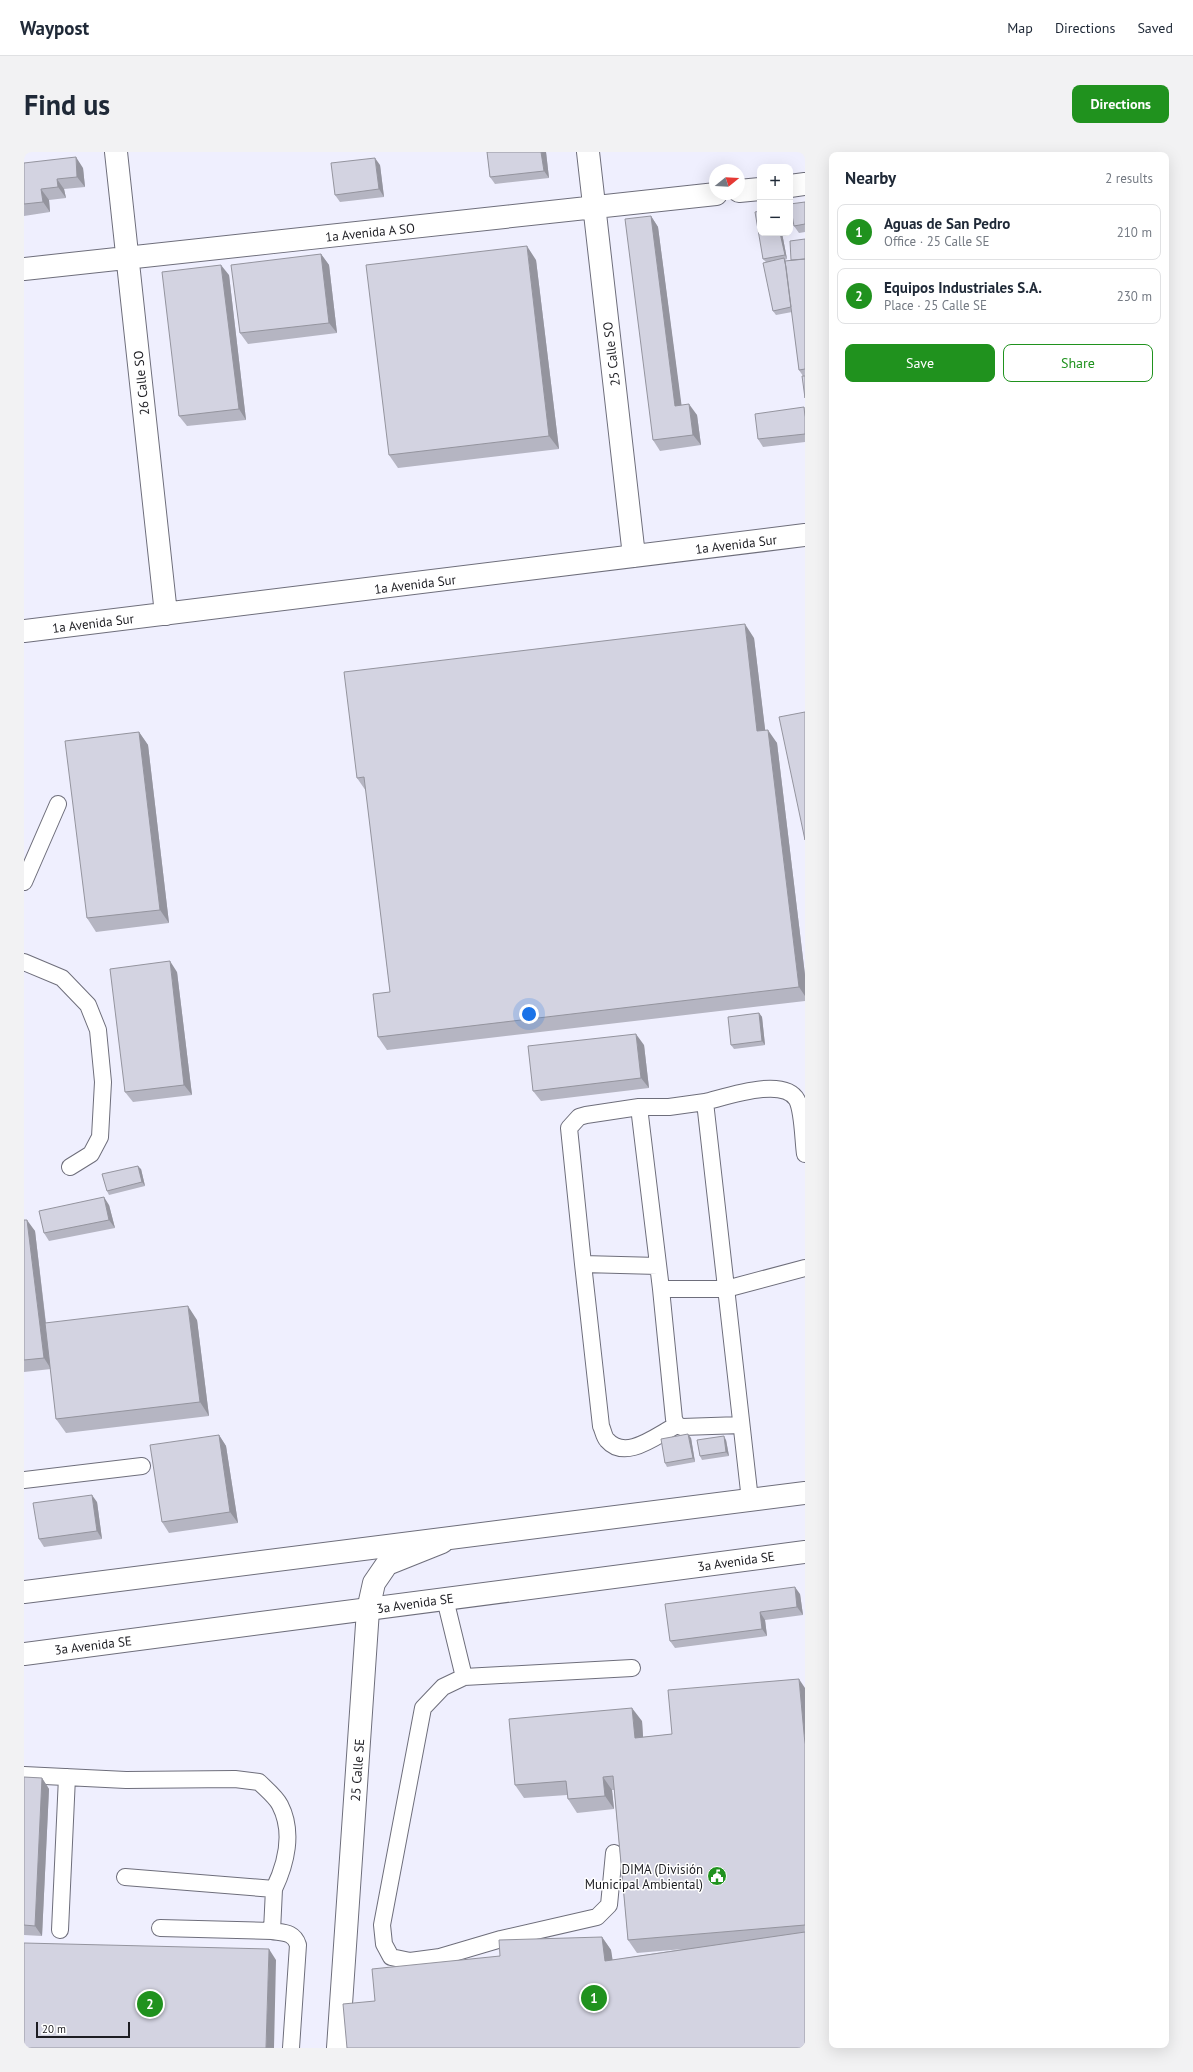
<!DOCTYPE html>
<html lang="en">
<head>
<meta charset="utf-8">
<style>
	body { margin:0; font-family:"PT Sans",sans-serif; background:#f2f2f3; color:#1f2937 }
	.controls { position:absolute; right:12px; top:12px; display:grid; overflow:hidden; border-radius:8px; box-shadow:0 4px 16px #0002 }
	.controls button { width:36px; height:36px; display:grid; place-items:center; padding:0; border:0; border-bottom:1px solid #e0e1e3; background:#fff; color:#1f2937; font:20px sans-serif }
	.compass { position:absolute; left:685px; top:12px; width:36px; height:36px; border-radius:50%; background:#fff; box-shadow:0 4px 16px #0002; rotate:72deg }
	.scale { position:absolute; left:12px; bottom:10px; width:94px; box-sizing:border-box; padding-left:4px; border:2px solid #1d1d22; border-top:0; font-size:11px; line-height:14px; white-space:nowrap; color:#1d1d22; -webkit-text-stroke:3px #fff; paint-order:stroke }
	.you { position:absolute; left:505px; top:862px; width:14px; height:14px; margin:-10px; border:3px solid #fff; border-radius:50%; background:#1a73e8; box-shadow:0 0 0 6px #1a73e833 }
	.badge { display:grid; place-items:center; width:26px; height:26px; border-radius:50%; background:#20921e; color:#fff; font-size:13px; font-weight:700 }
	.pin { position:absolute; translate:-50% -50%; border:2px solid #fff; box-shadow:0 1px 4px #0006 }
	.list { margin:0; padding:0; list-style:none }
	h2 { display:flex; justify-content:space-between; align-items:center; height:52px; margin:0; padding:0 16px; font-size:17px }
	h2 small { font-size:13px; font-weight:400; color:#747a83 }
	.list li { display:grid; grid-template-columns:26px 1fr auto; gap:12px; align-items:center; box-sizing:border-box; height:56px; margin:0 8px 8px; padding:0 8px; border:1px solid #e0e1e3; border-radius:8px }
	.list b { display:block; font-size:15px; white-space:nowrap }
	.list p { margin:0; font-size:13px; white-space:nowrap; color:#747a83 }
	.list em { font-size:13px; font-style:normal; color:#747a83 }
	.actions { display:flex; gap:8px; padding:12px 16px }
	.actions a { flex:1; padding:9px 0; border:1px solid #20921e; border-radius:8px; text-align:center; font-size:14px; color:#20921e }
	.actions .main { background:#20921e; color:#fff }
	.map { position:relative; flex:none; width:781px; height:1896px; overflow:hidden; border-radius:8px }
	header { display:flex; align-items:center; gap:24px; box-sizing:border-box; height:56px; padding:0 20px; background:#fff; border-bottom:1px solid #e0e1e3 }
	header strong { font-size:19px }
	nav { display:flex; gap:22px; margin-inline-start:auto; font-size:14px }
	.intro { display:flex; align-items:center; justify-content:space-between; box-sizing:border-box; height:96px; padding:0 24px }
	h1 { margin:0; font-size:28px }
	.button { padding:10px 18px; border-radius:8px; background:#20921e; color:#fff; font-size:14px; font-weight:700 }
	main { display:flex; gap:24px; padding:0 24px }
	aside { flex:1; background:#fff; border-radius:8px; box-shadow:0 4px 16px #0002 }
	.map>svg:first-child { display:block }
</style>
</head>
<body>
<header>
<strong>Waypost</strong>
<nav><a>Map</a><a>Directions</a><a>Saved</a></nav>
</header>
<div class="intro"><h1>Find us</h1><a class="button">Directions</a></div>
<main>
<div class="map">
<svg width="781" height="1896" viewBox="0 0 781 1896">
	<rect width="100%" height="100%" fill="#efeffe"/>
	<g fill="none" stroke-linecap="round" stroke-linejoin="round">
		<defs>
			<path id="lane" d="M0 730 34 652
				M0 810 38 826 64 853 74 878 79 930 76 985 67 1002 46 1015
				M681 950C702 945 760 924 773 948 779 960 779 988 781 1002
				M615 955 637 1137 650 1267 653 1273 658 1275 717 1273
				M559 1112 634 1114
				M637 1137H702L781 1116
				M653 1273C634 1282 602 1310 583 1288 580 1285 579 1278 577 1274L559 1112 545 976 555 965 562 963 615 955H645L681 950 726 1348
				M0 1328 118 1314
				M421 1447 440 1525
				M0 1623 102 1628 211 1627 235 1630C242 1637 252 1645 256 1653 270 1680 262 1712 250 1737L101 1725
				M590 1701 585 1753 573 1765 477 1787 416 1805 386 1809 367 1805 360 1792 358 1773 399 1556 419 1535 440 1525 608 1516
				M250 1737 248 1779C260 1781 270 1780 274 1793L267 1896
				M136 1776 248 1779
				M36 1778 43 1625"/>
			<path id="street" d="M92 0 142 462
				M564 0 610 404
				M766 34 781 32
				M715 39 736 37
				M0 117 692 42
				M0 479 781 383
				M314 1896 344 1458 350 1431 363 1412 418 1390"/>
			<path id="secondary" d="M0 1440 781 1341
				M0 1502 781 1400"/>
		</defs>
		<use href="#lane" stroke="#6e6e7b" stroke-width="18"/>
		<use href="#street" stroke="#6e6e7b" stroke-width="24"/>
		<use href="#secondary" stroke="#6e6e7b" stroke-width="24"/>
		<use href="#lane" stroke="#fff" stroke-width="16"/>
		<use href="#street" stroke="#fff" stroke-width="22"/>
		<use href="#secondary" stroke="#fff" stroke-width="22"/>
	</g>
	<path fill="#b5b5c2" d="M463 0H522L525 26 471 32 466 25Z
		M0 11 59 16 61 35 40 37 42 46 25 48 26 60 0 64Z
		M356 13 360 45 316 50 311 43Z
		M781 50V80L775 81 770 74Z
		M627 64 634 75 657 253 673 263 677 293 636 299 629 288Z
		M736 81H758L763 107 761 108 762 109 767 108 781 87V246L779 224 775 218 768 160 752 163 749 159 742 110 739 107Z
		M297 102 305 113 313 181 224 192 216 181Z
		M512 108 535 297 374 316 365 303Z
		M205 123 222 268 163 274 155 264Z
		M780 255 781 257V290L739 295 734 287Z
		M730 486 741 578 753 591 781 823V849L363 898 354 885 366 840 342 639 333 626Z
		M115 580 124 593 145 771 72 780 63 766Z
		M153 820 168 943 109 950 101 940Z
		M735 861 738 865 741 893 710 897 707 893Z
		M620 893 625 936 517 949 509 939Z
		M117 1017 121 1034 85 1043 83 1039Z
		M85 1053 91 1076 25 1089 20 1081Z
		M0 1068 11 1079 22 1171 173 1168 185 1264 42 1281 32 1267 27 1217 0 1220Z
		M195 1283 202 1294 214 1371 145 1381 138 1370Z
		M667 1286 671 1310 643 1315 641 1311Z
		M702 1288 705 1304 678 1308 676 1304Z
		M73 1350 78 1387 20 1395 15 1387Z
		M776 1442 779 1463 741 1468 743 1484 651 1496 646 1489Z
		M781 1536V1896L351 1849 476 1804 578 1785 587 1798 588 1808 659 1797 613 1801 604 1788 590 1638H588L590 1657 553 1661 544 1647 543 1643 500 1646 491 1633 618 1569 619 1585 648 1582Z
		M0 1625 18 1626 25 1637 18 1784 0 1783Z"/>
	<path fill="#94949e" d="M517 0H522L525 26 520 19Z
		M52 5 59 16 61 35 53 25Z
		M351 6 356 13 360 45 355 37Z
		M33 27 40 37 42 46 34 35Z
		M17 37 25 48 26 60 19 50Z
		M627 64 634 75 659 264 651 254Z
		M756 81H758L763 107 761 103Z
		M503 94 512 108 535 297 525 284Z
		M297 102 305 113 313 181 305 171Z
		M197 113 205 123 222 268 215 257Z
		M665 252 673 263 677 293 669 283Z
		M721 472 730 486 743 593 733 579Z
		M744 578 753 591 781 823V844L775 835Z
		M115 580 124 593 145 771 136 758Z
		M146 809 153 820 168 943 160 933Z
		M735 861 738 865 741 893 738 889Z
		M612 882 620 893 625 936 617 926Z
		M114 1014 117 1017 121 1034 118 1030Z
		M80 1045 85 1053 91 1076 85 1068Z
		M3 1068 11 1079 27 1217 20 1206Z
		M164 1154 173 1168 185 1264 176 1250Z
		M664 1282 667 1286 671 1310 669 1306Z
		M195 1283 202 1294 214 1371 206 1360Z
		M700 1284 702 1288 705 1304 702 1300Z
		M68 1343 73 1350 78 1387 73 1379Z
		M771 1435 776 1442 779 1463 773 1455Z
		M736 1460 741 1468 743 1484 738 1477Z
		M775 1527 781 1536V1592Z
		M608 1556 618 1569 620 1599 611 1586Z
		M579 1625 588 1638 590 1657 581 1644Z
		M18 1626 25 1637 18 1784 11 1774Z
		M578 1785 587 1798 591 1822 581 1809Z
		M245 1797 252 1808 250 1896H242Z"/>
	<path fill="#d3d3e1" stroke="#94949e" d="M463 0H517L520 19 466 25Z
		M52 5 53 25 33 27 34 35 17 37 19 50 0 52V11Z
		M351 6 355 37 311 43 307 11Z
		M781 50V72L770 74 766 52Z
		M736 59V81H756L761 103 739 107 731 60Z
		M627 64 651 254 665 252 669 283 629 288 601 67Z
		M781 87V107L767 108 766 89Z
		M503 94 525 284 365 303 342 113Z
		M297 102 305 171 216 181 207 113Z
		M760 106 762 115 767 155 749 159 739 111Z
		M781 107V217L775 218 761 109Z
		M197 113 215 257 155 264 138 120Z
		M778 224H781V246Z
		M780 255 781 265V282L734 287 731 262Z
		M721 472 733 579 744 578 775 835 354 885 349 842 366 840 340 625 333 626 320 520Z
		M781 560V688L755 565Z
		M115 580 136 758 63 766 41 589Z
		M146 809 160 933 101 940 86 817Z
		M735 861 738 889 707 893 704 865Z
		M612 882 617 926 509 939 504 894Z
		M114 1014 118 1030 83 1039 78 1022Z
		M80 1045 85 1068 20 1081 15 1059Z
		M0 1068H3L20 1206 0 1208Z
		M164 1154 176 1250 32 1267 21 1171Z
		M664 1282 669 1306 641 1311 637 1287Z
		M195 1283 206 1360 138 1370 126 1293Z
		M700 1284 702 1300 676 1304 673 1288Z
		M68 1343 73 1379 15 1387 9 1351Z
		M771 1435 773 1455 736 1460 738 1477 646 1489 641 1452Z
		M775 1527 781 1592V1773L604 1788 589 1624 579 1625 581 1644 544 1647 542 1629 491 1633 485 1567 608 1556 611 1586 648 1582 644 1538Z
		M0 1625 18 1626 11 1774 0 1773Z
		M781 1780V1896H323L319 1852 351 1849 348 1817 476 1804 475 1788 578 1785 581 1809Z
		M0 1791 245 1797 242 1896H0Z"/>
	<defs>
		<symbol id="civic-disc" viewBox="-11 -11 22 22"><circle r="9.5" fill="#20921e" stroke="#fff"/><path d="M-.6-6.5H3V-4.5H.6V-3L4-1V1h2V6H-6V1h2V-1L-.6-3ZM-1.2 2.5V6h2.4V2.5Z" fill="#fff"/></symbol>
	</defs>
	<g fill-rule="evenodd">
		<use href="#civic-disc" x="682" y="1713" width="22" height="22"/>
	</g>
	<g text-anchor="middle" stroke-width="3" stroke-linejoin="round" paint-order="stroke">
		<g font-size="13" fill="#1d1d22" stroke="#fff">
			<text transform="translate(346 80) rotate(-6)" y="5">1a Avenida A SO</text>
			<text transform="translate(587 202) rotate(-97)" y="5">25 Calle SO</text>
			<text transform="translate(117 231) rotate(-96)" y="5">26 Calle SO</text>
			<text transform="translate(712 392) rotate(-7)" y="5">1a Avenida Sur</text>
			<text transform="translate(391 432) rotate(-7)" y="5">1a Avenida Sur</text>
			<text transform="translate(69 471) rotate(-7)" y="5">1a Avenida Sur</text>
			<text transform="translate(712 1409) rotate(-8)" y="5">3a Avenida SE</text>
			<text transform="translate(391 1451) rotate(-8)" y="5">3a Avenida SE</text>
			<text transform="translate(69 1493) rotate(-7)" y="5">3a Avenida SE</text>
			<text transform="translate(333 1618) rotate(-86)" y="5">25 Calle SE</text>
		</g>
		<g font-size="13" fill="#1d1d22" stroke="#fff" text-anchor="end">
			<text x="679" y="1722">DIMA (División<tspan x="679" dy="15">Municipal Ambiental)</tspan></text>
		</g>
	</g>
</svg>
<div class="controls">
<button>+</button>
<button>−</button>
</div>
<svg class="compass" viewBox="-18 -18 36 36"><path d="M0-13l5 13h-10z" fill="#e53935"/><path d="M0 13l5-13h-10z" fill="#747a83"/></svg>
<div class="scale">20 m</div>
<div class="you"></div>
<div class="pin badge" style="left:570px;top:1846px">1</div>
<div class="pin badge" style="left:126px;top:1852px">2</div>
</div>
<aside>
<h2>Nearby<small>2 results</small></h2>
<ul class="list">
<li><span class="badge">1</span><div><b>Aguas de San Pedro</b><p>Office · 25 Calle SE</p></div><em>210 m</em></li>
<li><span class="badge">2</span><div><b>Equipos Industriales S.A.</b><p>Place · 25 Calle SE</p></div><em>230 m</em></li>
</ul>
<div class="actions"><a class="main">Save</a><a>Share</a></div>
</aside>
</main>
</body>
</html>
